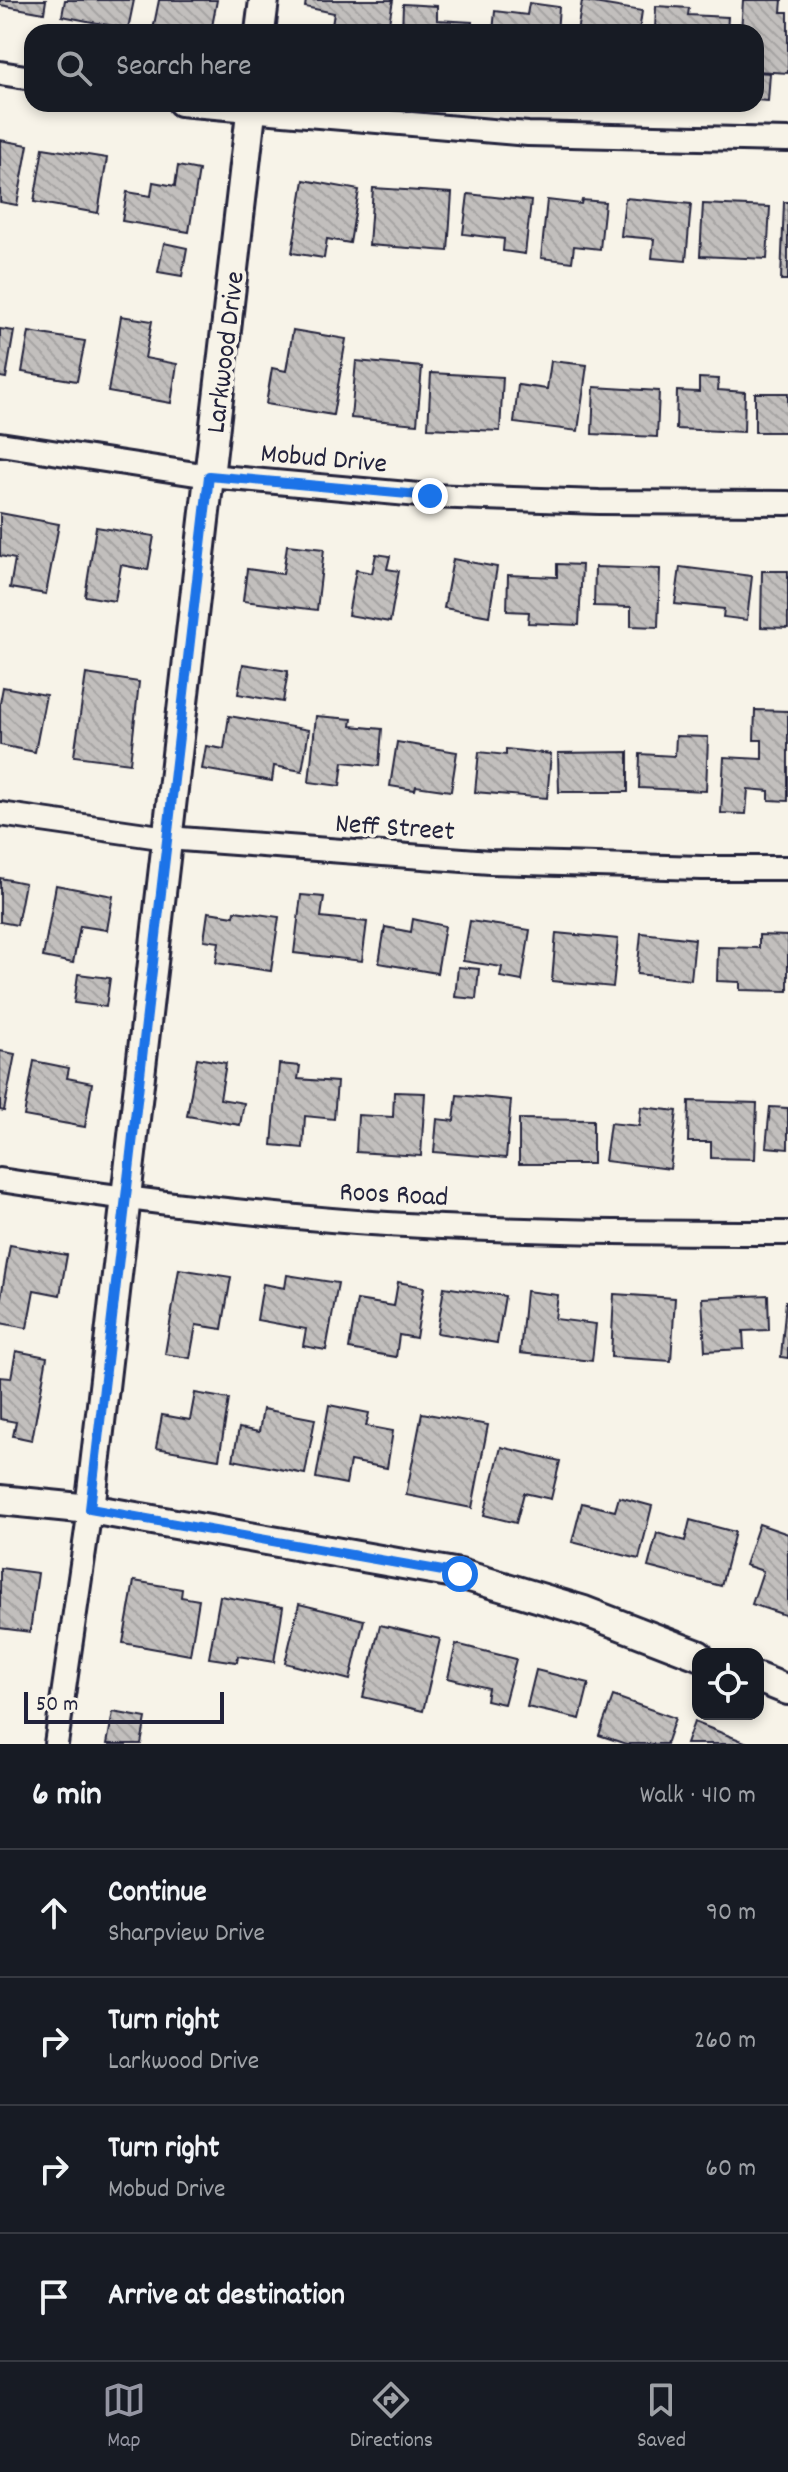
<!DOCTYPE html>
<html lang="en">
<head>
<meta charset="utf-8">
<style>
	body { margin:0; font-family:Dekko,sans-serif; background:#242831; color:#f1f3f6 }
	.controls { position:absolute; right:24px; bottom:24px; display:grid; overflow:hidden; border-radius:16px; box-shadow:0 4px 12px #0003 }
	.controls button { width:72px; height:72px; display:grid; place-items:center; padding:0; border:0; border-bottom:2px solid #363941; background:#171b24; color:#f1f3f6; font:40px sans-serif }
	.scale { position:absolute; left:24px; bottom:20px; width:200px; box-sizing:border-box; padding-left:8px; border:4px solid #22223b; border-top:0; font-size:22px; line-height:28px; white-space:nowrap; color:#22223b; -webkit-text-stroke:6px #f7f3e8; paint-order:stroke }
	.stop { position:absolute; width:24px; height:24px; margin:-18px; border:6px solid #1a73e8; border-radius:50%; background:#fff }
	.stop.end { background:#1a73e8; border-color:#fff; box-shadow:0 2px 8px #0008 }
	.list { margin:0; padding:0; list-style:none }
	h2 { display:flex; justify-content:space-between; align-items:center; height:104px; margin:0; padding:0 32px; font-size:34px }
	h2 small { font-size:26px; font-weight:400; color:#9ea1a6 }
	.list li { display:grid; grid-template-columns:52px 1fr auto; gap:24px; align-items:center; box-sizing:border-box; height:128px; padding:0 32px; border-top:2px solid #363941 }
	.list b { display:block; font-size:30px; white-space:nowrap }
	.list p { margin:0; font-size:26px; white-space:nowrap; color:#9ea1a6 }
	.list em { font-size:26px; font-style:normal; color:#9ea1a6 }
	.icon { flex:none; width:44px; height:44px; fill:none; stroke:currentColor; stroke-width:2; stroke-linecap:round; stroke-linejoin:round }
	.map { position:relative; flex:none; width:788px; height:1744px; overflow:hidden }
	.search { position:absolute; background:#171b24; box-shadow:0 4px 12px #0003; left:24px; right:24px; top:24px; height:88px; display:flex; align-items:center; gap:20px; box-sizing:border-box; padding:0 28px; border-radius:24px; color:#9ea1a6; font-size:30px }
	.sheet { height:616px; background:#171b24 }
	nav { display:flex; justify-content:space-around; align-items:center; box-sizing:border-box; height:112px; border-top:2px solid #363941; background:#171b24; font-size:22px; color:#9ea1a6 }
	nav a { display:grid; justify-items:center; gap:4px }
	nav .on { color:#9495a2 }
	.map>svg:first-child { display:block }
</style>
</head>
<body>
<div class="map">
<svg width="788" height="1744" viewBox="0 0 788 1744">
	<defs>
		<pattern id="building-back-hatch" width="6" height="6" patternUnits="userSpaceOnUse" patternTransform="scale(2)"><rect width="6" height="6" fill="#c2bfbd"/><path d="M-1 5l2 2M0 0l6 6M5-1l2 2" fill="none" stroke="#a6a4a3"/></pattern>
	</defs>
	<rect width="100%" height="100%" fill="#f7f3e8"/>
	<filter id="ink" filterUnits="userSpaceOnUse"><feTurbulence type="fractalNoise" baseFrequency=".0125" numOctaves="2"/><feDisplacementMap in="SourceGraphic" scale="16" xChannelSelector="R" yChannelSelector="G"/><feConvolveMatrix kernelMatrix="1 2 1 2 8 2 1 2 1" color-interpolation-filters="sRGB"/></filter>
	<g filter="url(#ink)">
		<path fill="url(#building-back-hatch)" stroke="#22223b" stroke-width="2" d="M0 0H46L44 13 0 5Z
			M65 0H134L128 29 62 16Z
			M159 0H217L211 32 153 30Z
			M306 0H393L389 23 377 20 375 32H331L334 13 305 7Z
			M743 0H782L781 12H788V73L756 71V32H741Z
			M582 1 642 11 639 32H577Z
			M529 3 559 7 557 32H493L495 11 527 15Z
			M403 4 437 6V20L472 22 471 32H402Z
			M656 6 689 8 688 15 728 17 727 32H655Z
			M756 72 770 73 768 101 756 100Z
			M0 140 28 145 17 205 0 202Z
			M43 148 107 158 98 213 34 202Z
			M178 166 199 170 189 232 122 221 127 192 151 196 153 182 175 186Z
			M304 180 359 190 350 243 327 239 324 258 292 253Z
			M373 188 452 193 448 251 369 245Z
			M468 194 531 201 525 254 503 251 504 239 463 234Z
			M625 198 691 204 686 261 652 258 654 239 621 236Z
			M547 200 581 204 582 200 605 202 600 249 574 246 572 262 541 258Z
			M784 202H788V280H781Z
			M703 204 770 207 767 259 700 256Z
			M164 243 187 248 182 276 158 272Z
			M121 316 152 321 145 358 177 364 171 403 108 392Z
			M0 329 14 331 6 378 0 377Z
			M293 330 346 339 333 415 266 404 272 368 286 371Z
			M29 332 85 341 77 381 22 372Z
			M356 361 422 367 417 424 351 418Z
			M551 361 587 365 578 431 514 423 518 385 547 389Z
			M431 373 503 377 500 431 428 428Z
			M699 378 719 379 718 390 745 392 744 432 676 429 677 391 699 392Z
			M594 387 659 391 657 437 592 434Z
			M755 393H788V432H755Z
			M0 513 59 524 46 594 10 588 15 559 0 556Z
			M96 527 154 536 148 570 121 565 115 601 85 596Z
			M287 545 324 549 317 610 243 601 247 569 283 574Z
			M376 554 390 556 387 569 399 571 390 622 348 615 356 570 372 573Z
			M453 559 497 567 489 616 444 608Z
			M557 564 582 565 579 625 528 623 529 612 507 611 508 575 557 577Z
			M595 567 660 569 658 627 631 626V607L594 606Z
			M680 567 752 576 747 620 723 617 724 609 675 604Z
			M762 571H788V628L761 627Z
			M243 664 288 671 283 702 238 694Z
			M86 674 139 682 130 763 74 756Z
			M3 687 46 695 35 752 0 745V703Z
			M755 710 788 711V801L769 800V791L748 789 746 814 721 813 724 757 762 759V740H754Z
			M229 716 309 730 302 771 274 766 272 781 202 769 206 746 224 749Z
			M316 716 352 719 351 726 382 729 379 766 343 762 340 786 309 782Z
			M676 736 708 737 706 791 639 788 640 754 675 756Z
			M397 742 457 752 451 791 416 786 415 790 390 786Z
			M506 749 551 754 547 798 475 792 479 752 506 755Z
			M628 752V792H559L558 753Z
			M0 878 25 883 17 925 0 922Z
			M56 885 113 896 107 930 80 926 73 963 43 957Z
			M301 895 324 897 321 917 367 922 362 961 294 953Z
			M235 911 279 917 271 971 216 963 219 942 204 940 208 912 234 916Z
			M413 919 445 926 437 973 379 963 385 927 411 932Z
			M470 921 530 930 522 981 500 977 502 967 463 961Z
			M556 933 618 939 613 987 552 981Z
			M641 933 695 939 691 980 637 974Z
			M759 935 788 936V991L740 990V982L717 981 718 947 759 948Z
			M458 967 479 969 476 999 455 997Z
			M78 974 110 978 106 1007 74 1003Z
			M0 1051 15 1054 4 1111 0 1110Z
			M197 1058 226 1063 220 1099 244 1103 240 1125 187 1116Z
			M34 1061 69 1068 67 1078 92 1083 85 1127 24 1116Z
			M279 1064 300 1066 298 1079 337 1082 334 1119 305 1116 303 1148 272 1145Z
			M394 1092 425 1093 421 1156 356 1152 358 1115 393 1117Z
			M457 1095 511 1100 506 1158 434 1152 437 1119 454 1121Z
			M689 1101 757 1103 755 1159 711 1158V1142H688Z
			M641 1107 677 1111 670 1169 605 1161 610 1123 639 1126Z
			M770 1107 788 1108V1149L766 1147Z
			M519 1119 593 1120V1164H519Z
			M10 1245 67 1255 60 1295 34 1290 27 1328 0 1323V1303Z
			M179 1269 231 1277 222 1329 196 1325 190 1358 165 1354Z
			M287 1275 338 1283 326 1350 303 1346 306 1329 257 1320 263 1284 285 1288Z
			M398 1282 424 1287 416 1338 399 1335 396 1357 349 1349 357 1300 394 1306Z
			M444 1287 505 1296 497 1343 437 1333Z
			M526 1291 558 1295 555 1319 596 1324 592 1361 520 1353Z
			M614 1294 675 1298 671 1361 611 1357Z
			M768 1295 769 1330 743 1331 744 1349 705 1351 702 1298Z
			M786 1301H788V1358L781 1357Z
			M16 1351 47 1357 32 1440 13 1436 16 1422 0 1419V1377L11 1378Z
			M195 1393 229 1399 219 1459 156 1448 162 1415 190 1420Z
			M329 1405 369 1413 366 1426 393 1431 387 1468 350 1461 346 1484 316 1478Z
			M263 1409 315 1419 305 1474 233 1460 239 1428 259 1432Z
			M422 1413 488 1425 472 1508 406 1495Z
			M501 1447 560 1461 551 1499 524 1493 516 1523 484 1515Z
			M619 1497 652 1506 639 1559 572 1542 582 1503 615 1511Z
			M690 1520 735 1532 721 1586 648 1567 657 1533 685 1541Z
			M759 1524 788 1534V1616L752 1604 763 1571 745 1565Z
			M0 1568 38 1573 30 1632 0 1628Z
			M134 1581 182 1589 181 1597 199 1600 190 1655 123 1643Z
			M220 1596 283 1607 274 1662 238 1656 237 1662 209 1658Z
			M299 1604 364 1620 350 1680 285 1663Z
			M380 1625 440 1639 423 1711 363 1697Z
			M456 1644 516 1659 504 1704 486 1700 488 1688 448 1678Z
			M536 1670 589 1683 580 1719 527 1707Z
			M613 1696 675 1718 666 1744H626L599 1735Z
			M113 1712 146 1718 141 1744H107Z
			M694 1722 750 1744H686Z"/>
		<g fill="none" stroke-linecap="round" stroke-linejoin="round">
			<defs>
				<path id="minor" d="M0 73 32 78
					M180 104 528 134 788 140
					M0 444 209 476 430 496 599 502 788 503
					M0 814 167 838 490 862 702 868H788
					M0 1180C118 1198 237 1213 356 1222 500 1232 644 1233 788 1233
					M56 1744 90 1509"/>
				<path id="tertiary" d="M260 32 264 0
					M0 1500 90 1509 460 1574 584 1611 698 1655
					M90 1509 252 104
					M758 1678 788 1690"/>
			</defs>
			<use href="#minor" stroke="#22223b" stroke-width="28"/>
			<use href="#tertiary" stroke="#22223b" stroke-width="34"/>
			<use href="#minor" stroke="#f7f3e8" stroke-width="22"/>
			<use href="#tertiary" stroke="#f7f3e8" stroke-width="28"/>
		</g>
	</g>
	<g fill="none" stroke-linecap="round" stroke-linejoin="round" filter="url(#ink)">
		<path stroke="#1a73e8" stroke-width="10" d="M430 496 209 476 90 1509 460 1574"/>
	</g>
	<g text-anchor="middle" stroke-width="8" stroke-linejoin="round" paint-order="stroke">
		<g font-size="28" fill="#22223b" stroke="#f7f3e8">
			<text transform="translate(223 352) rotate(-83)" y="10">Larkwood Drive</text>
			<text transform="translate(324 456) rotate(5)" y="10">Mobud Drive</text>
			<text transform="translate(395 825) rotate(4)" y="10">Neff Street</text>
			<text transform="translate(394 1192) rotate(3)" y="10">Roos Road</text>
		</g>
	</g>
</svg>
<div class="controls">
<button><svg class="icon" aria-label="locate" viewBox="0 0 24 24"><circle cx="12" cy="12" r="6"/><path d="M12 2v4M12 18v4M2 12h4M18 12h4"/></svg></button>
</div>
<div class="scale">50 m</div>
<div class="stop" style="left:460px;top:1574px"></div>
<div class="stop end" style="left:430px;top:496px"></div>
<div class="search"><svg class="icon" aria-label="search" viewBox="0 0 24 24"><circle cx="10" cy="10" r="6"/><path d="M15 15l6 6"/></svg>Search here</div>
</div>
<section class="sheet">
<h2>6 min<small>Walk · 410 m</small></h2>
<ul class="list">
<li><svg class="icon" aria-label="ahead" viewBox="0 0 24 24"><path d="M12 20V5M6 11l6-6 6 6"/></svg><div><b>Continue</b><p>Sharpview Drive</p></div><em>90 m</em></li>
<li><svg class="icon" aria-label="right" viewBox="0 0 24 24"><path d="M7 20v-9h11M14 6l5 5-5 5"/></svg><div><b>Turn right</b><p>Larkwood Drive</p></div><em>260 m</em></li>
<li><svg class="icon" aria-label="right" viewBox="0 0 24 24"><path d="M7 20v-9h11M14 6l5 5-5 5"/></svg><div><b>Turn right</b><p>Mobud Drive</p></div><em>60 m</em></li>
<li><svg class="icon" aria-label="arrive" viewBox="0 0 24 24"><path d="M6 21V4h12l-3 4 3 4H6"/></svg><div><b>Arrive at destination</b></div></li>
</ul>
</section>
<nav>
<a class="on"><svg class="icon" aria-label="map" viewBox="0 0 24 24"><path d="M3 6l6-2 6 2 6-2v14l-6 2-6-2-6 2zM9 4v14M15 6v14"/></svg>Map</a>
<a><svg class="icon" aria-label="directions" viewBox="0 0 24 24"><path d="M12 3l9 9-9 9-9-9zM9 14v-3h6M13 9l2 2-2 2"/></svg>Directions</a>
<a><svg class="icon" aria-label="saved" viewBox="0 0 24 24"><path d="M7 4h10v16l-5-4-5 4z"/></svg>Saved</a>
</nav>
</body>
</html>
